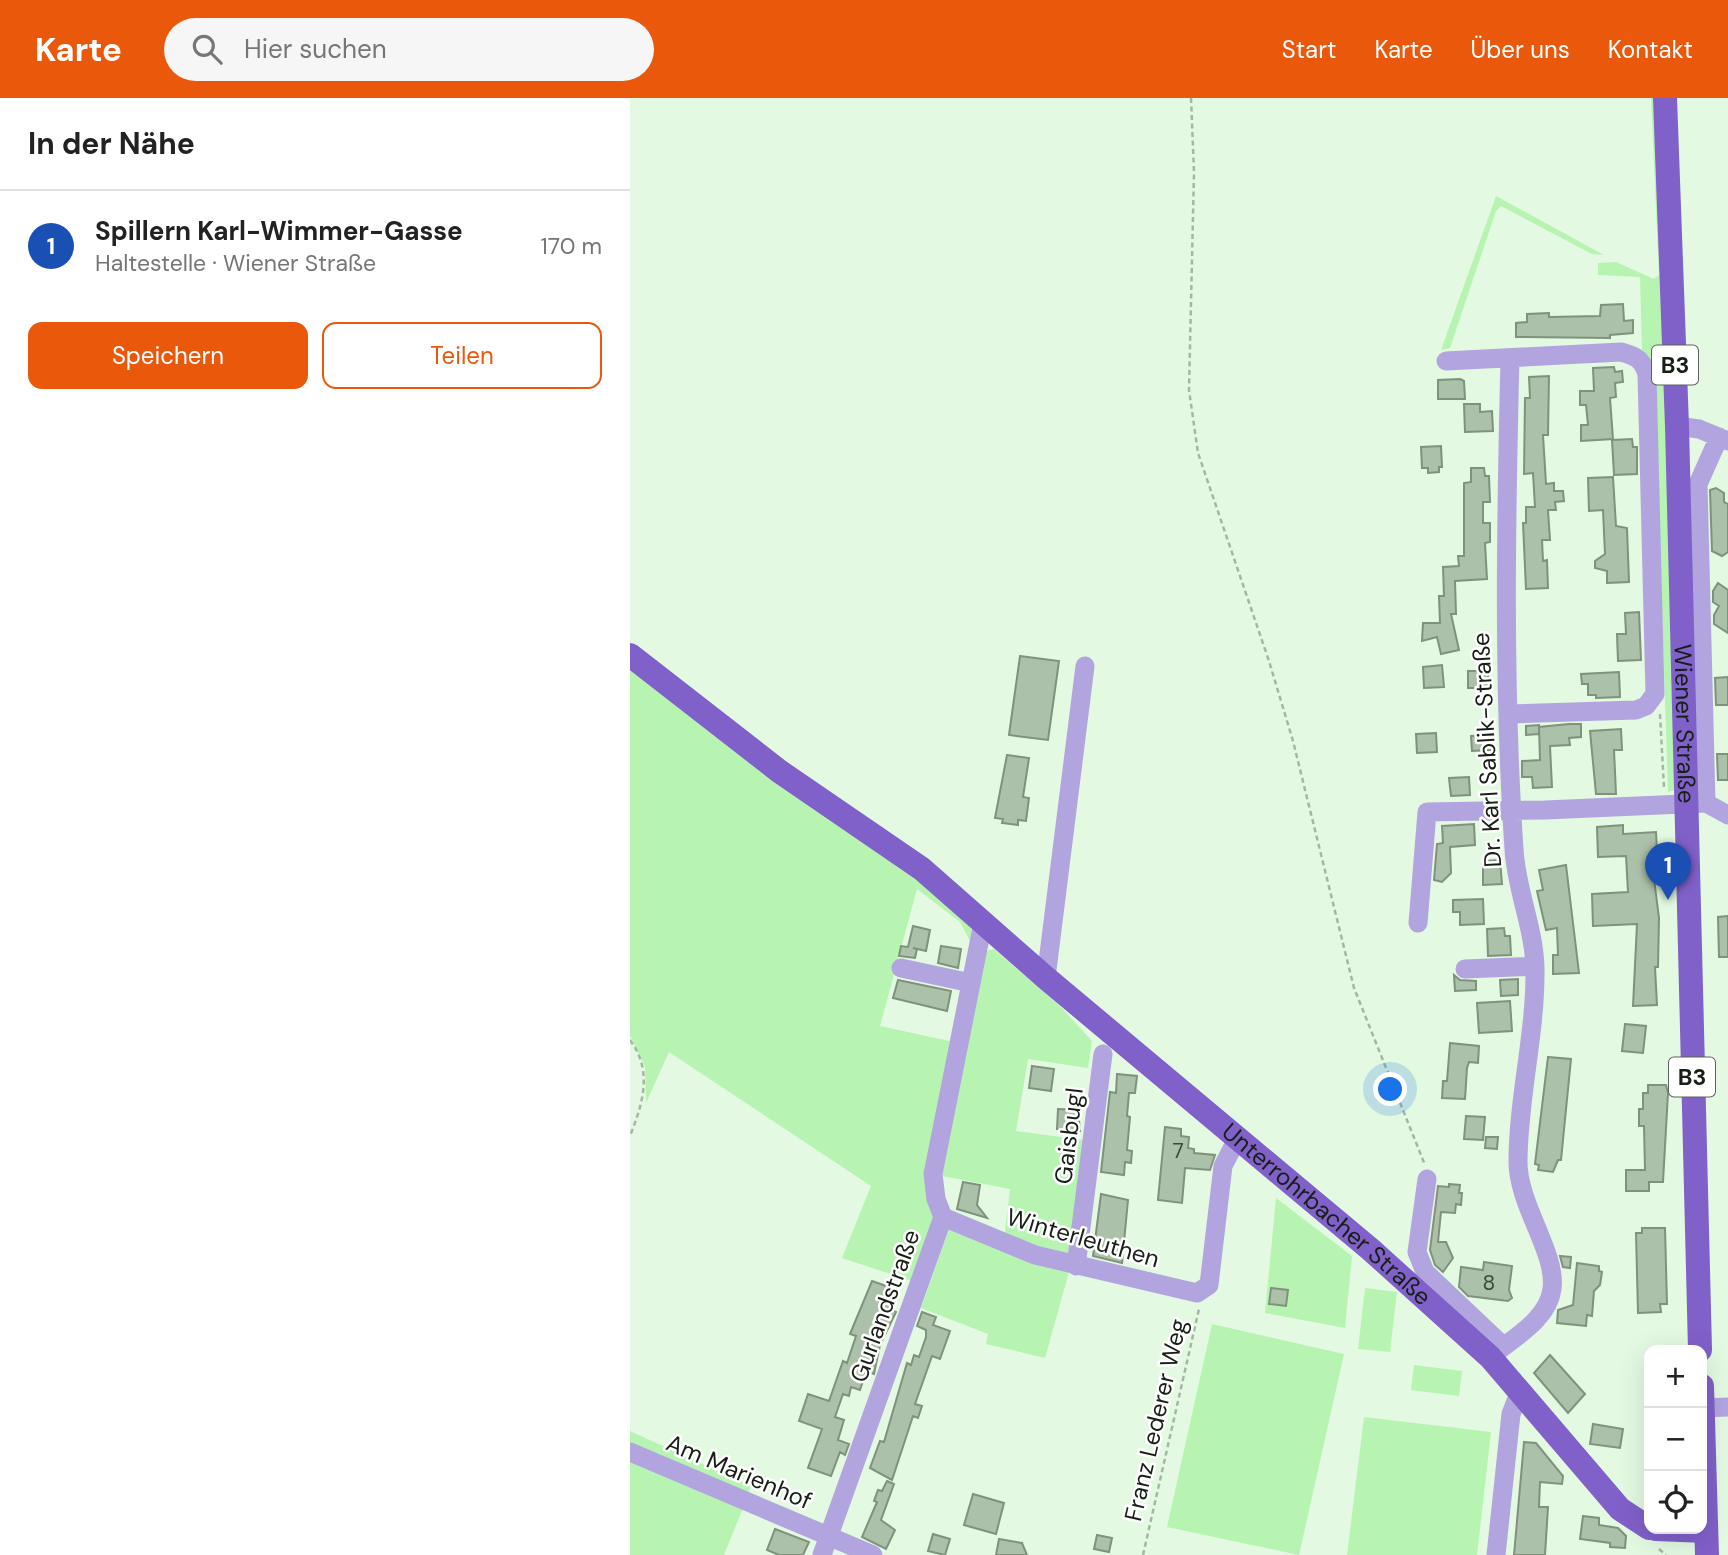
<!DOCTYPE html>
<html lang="de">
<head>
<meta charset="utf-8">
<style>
	body { margin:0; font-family:"DM Sans",sans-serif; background:#f6f6f6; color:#222 }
	.controls { position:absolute; right:21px; bottom:21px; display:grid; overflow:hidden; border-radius:14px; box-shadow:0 7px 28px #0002 }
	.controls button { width:63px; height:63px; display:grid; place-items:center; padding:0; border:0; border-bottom:2px solid #e0e0e0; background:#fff; color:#222; font:35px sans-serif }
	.you { position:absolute; left:761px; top:992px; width:24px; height:24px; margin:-18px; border:5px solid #fff; border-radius:50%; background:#1a73e8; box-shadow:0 0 0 10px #1a73e833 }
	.badge { display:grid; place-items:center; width:46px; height:46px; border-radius:50%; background:#ea580c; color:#fff; font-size:23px; font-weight:700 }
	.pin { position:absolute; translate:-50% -58px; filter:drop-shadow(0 2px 4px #0008) }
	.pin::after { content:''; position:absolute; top:37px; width:24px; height:21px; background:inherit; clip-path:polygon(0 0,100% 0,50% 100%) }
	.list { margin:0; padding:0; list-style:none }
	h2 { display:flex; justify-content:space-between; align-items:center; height:91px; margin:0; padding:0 28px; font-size:30px }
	h2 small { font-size:23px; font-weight:400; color:#767676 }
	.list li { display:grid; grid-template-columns:46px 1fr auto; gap:21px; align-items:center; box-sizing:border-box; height:112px; padding:0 28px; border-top:2px solid #e0e0e0 }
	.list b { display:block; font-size:26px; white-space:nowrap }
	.list p { margin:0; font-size:23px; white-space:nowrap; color:#767676 }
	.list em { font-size:23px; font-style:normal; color:#767676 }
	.actions { display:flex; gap:14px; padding:21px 28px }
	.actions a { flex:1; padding:16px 0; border:2px solid #ea580c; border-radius:14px; text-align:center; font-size:24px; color:#ea580c }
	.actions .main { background:#ea580c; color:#fff }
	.icon { flex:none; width:38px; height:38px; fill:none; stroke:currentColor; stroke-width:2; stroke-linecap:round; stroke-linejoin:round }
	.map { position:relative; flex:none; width:1098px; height:1457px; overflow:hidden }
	header { display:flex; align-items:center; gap:42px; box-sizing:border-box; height:98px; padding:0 35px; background:#ea580c; color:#fff }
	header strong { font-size:33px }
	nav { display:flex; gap:38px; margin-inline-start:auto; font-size:24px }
	.search { width:490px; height:63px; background:#f6f6f6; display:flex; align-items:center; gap:18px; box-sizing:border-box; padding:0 24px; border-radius:38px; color:#767676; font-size:26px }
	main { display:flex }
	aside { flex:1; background:#fff }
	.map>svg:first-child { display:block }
</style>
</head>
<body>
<header>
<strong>Karte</strong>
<div class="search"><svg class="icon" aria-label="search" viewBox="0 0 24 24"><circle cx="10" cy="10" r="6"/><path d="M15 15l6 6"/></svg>Hier suchen</div>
<nav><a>Start</a><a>Karte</a><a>Über uns</a><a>Kontakt</a></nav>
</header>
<main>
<aside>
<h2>In der Nähe<small></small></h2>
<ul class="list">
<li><span class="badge" style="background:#1a4fb4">1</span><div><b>Spillern Karl-Wimmer-Gasse</b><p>Haltestelle · Wiener Straße</p></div><em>170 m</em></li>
</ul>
<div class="actions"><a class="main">Speichern</a><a>Teilen</a></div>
</aside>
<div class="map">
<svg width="1098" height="1457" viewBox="0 0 1098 1457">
	<rect width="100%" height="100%" fill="#e3f9e1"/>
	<path fill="#b7f4b2" d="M1021 0H1027L1045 692 1038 694 1024 269 1012 252 1010 179 968 177V165L986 164 1024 181 1029 177Z
		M866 98 974 157 962 156 871 108 866 113 820 250 811 252Z
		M0 564 268 761 345 831 340 843 330 824 287 791 250 928 324 944 305 1122 282 1183 212 1160 241 1088 39 954 16 1005 15 969 0 937Z
		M364 851 430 908 462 943 458 970 398 961 386 1033 454 1042 439 1156 374 1141 380 1091 312 1078 356 853Z
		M646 1100 722 1158 715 1230 635 1215Z
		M319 1130 439 1174 415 1260 356 1246 358 1236 291 1210Z
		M735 1190 767 1194 760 1254 728 1251Z
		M582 1226 714 1256 669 1457 537 1429Z
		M784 1267 832 1273 829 1298 781 1292Z
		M734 1319 861 1334 847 1457H717Z
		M0 1333 121 1388 116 1401 0 1350Z
		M0 1360 113 1410 94 1457H0Z"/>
	<path fill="#acc1aa" stroke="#7e927c" stroke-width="2" d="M993 206 994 223 1003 222V235L980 237V240L886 239V225L897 224V216L919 215V219L970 218 971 207Z
		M984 269 985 274 992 273 993 284 985 285 986 299 980 300 983 341 951 343V327H958L956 307H950V293H964L963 270Z
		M919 278 918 337H913L916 386 924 385V393H933L934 403 925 404 926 412H918L920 442H912L913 463 917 462 918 490 896 491 893 425H896V409H905L903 375 894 376 895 300H900L899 279Z
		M830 281 834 283 835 301H808V282Z
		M834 306H850V314L862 313 863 333 835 334Z
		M1002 341 1003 349H1007V376L984 377 982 342Z
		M811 348 812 369H809V374L798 375V370H792L791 349Z
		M841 370H854L855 378H859L860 404H853V425H860V444L855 445 857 481 825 483 826 516H821L829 552 811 556 807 539 792 543 793 525H810L809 498H814L813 469 829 468 828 458H834V385L841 384Z
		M983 379 986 428 997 430 999 484 977 485V473L965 470V463L975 456 973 412 959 413 958 380Z
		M1086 390 1094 395V404L1098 406V454L1092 458 1082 453 1080 392Z
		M1088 485 1098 492V535L1084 526V517L1089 508 1083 504V493Z
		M1009 514 1011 562 988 563 987 536H996L995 515Z
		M390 558 429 563 418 642 379 637Z
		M812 567 814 589 794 590 793 569Z
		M838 573H858V590H838Z
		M989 574 990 599 966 600V597H958V586H952L951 576Z
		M1098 579V607H1086L1085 580Z
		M939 626H951V639L939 640 940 647 920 648 922 689 903 690 902 679H892V663L910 662 909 629Z
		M909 627V636L896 637V628Z
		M991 631 992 652H984L986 696H966L960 633Z
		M806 635 807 654 787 655 786 636Z
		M860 637 861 652 842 653 841 638Z
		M1087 656H1098V682H1088Z
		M377 657 399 660 393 699 399 700 396 723 388 722V727L372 725 373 721 365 720Z
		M839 679 840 697 821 698 819 680Z
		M844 726 845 747 820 749 821 775 812 784 804 782 807 746 813 745 812 728Z
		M993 727V736L1026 734 1028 772 1023 773 1029 820 1028 869H1025L1027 907 1003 908 1007 826 963 828 962 796 998 794 996 758 968 759 967 729Z
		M870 762 872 786 853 787V763Z
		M936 767 949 875 923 876V857H928L927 830 916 832 907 793 913 792 909 772Z
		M853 801 854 826 830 827V814H823V802Z
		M1098 818V859H1089L1088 819Z
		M283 828 300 832 296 853 283 850 287 851 285 860 269 858 271 848 278 849Z
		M874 830 875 838H880L881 857 858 858 857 831Z
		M311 848 331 851 328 870 308 865Z
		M824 877 830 882 846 883V892L825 893Z
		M888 881V897L871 898 870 882Z
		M268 882 321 893 317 913 263 900Z
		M880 903 882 933 849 935 847 905Z
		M995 926 1016 928 1013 955 992 953Z
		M820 945 849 948 848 965 839 964 837 970 835 1001 812 1000 813 983H817Z
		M918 959 941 961 931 1062H928L923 1074 908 1072 909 1067 905 1066Z
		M402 968 424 971 421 993 399 990Z
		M487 976 507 978 505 995H499L497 1018 500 1019 497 1052 502 1053 501 1065 495 1064 494 1077 471 1074 480 994 486 995Z
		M1018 987H1036L1038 995 1033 1084H1019V1093H996V1072H1015L1014 1028H1009V1011H1013V995H1018Z
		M428 1011 448 1012 450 1033 427 1031Z
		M836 1018 855 1019 853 1042 834 1041Z
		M535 1029 551 1031V1038L559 1039 558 1050 564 1051V1055L585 1057 580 1072 555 1070 552 1105 528 1102Z
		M856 1039H868L867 1051 855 1050Z
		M333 1084 350 1087 347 1107 357 1120 327 1111Z
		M819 1086 830 1087 829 1095H832L831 1107 826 1106 825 1115 811 1114 808 1144H816L823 1160 813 1174 805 1167 800 1152 808 1088 819 1089Z
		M471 1096 498 1102 492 1165 463 1158Z
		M1012 1130H1035L1037 1206H1030L1031 1214 1008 1215 1006 1135H1012Z
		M930 1158 941 1159 940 1170 933 1169Z
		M854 1164 882 1168 879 1192 882 1200 878 1203 838 1198 829 1189 831 1169 853 1172Z
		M947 1165 969 1168V1173L972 1174 970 1187 964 1193 962 1218 957 1217 956 1228 927 1225 928 1212 943 1207Z
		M242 1183 259 1189 258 1193 264 1195 259 1211 266 1214 250 1247 244 1276 236 1274 230 1292 221 1289 219 1298 213 1296 205 1319 214 1322 208 1342 219 1346 215 1357 210 1354 201 1378 178 1370 192 1331 169 1323 178 1296 199 1303 213 1263 217 1265 226 1238 220 1236Z
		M641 1190 658 1192 656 1208 639 1206Z
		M292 1214 306 1219 303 1227 320 1233 310 1261 302 1258 285 1306 292 1308 288 1320 283 1318 262 1382 240 1370 250 1343 254 1344 277 1265 281 1267 284 1257 289 1259 296 1239V1232L287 1228Z
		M920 1257 955 1296 938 1315 904 1275Z
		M963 1326 993 1331 990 1350 960 1346Z
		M894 1344 906 1345 933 1378 932 1386 910 1384 909 1409H918L915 1457H884Z
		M257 1383 264 1386 251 1422 265 1432 256 1451 232 1439 247 1404 244 1403 248 1392 252 1393Z
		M343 1396 374 1405 366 1436 334 1427Z
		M953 1418 969 1420V1427L988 1430 996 1438 995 1450 980 1449V1445L950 1441Z
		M145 1431 179 1444 173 1457H149L137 1452Z
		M303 1436 320 1441 315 1457 298 1453Z
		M467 1437 482 1440 479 1454 464 1451Z
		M369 1441 392 1445 397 1457H366Z"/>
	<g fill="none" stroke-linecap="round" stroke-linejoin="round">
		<path stroke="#a5b7a4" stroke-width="2.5" stroke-dasharray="5 3.5" stroke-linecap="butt" d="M561 0 564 74 559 292 568 355 639 563 663 643 724 890 795 1067
			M1030 616 1034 690
			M0 942C23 973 13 1005 0 1038
			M1029 1451 1036 1457
			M513 1457 569 1211"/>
		<path stroke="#b2a5df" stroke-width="19" d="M816 263 991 254C1006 258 1012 261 1017 276L1025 596 1016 608 1006 612 878 616
			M1047 328 1069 331 1098 343
			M1076 705 1068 386 1089 339
			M788 825 797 714 915 712 1076 705 1098 717
			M271 870 341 885
			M835 871 905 868
			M416 880 455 568
			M797 1081 787 1154 795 1174 873 1248
			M313 1119 405 1157 567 1195 579 1187 593 1068 607 1041
			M446 1168 473 956
			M860 1259C883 1240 918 1222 922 1191 927 1155 888 1107 888 1064 888 1000 906 935 905 870 904 829 886 791 884 751 873 587 876 424 880 260
			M1073 1310 1098 1309
			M0 1354 243 1457
			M192 1457 313 1119 306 1101 303 1076 353 825
			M866 1457 881 1316 886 1303 894 1295"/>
		<g stroke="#8060c9" stroke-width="24">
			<path id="s1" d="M1035 0 1047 328 1070 1252"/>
			<path id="s2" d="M0 557 149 673 292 771 416 880 740 1151 860 1259 990 1411 1019 1430"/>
			<path d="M1072 1288 1077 1457"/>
			<path d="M1026 1431 1076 1433"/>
		</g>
	</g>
	<g text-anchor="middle" stroke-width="5" stroke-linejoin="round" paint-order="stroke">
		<g font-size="21" fill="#3c483c">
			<text x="548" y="1060">7</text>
			<text x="859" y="1192">8</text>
		</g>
		<g fill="#fff" stroke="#5d625d" stroke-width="2">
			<rect x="1022" y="247.5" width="46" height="39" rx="5"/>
			<rect x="1039" y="959.5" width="46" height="39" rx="5"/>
		</g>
		<g font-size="23" font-weight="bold" fill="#171f17">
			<text x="1045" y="275">B3</text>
			<text x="1062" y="987">B3</text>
		</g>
		<g font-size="24" fill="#171f17" stroke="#fff">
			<text dy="8" stroke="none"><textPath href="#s1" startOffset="626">Wiener Straße</textPath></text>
			<text transform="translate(857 652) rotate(-93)" y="8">Dr. Karl Sablik-Straße</text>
			<text transform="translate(439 1038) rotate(-83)" y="8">Gaisbugl</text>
			<text dy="8" stroke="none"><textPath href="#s2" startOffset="894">Unterrohrbacher Straße</textPath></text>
			<text transform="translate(453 1140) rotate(16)" y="8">Winterleuthen</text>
			<text transform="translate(255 1208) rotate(-70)" y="8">Gurlandstraße</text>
			<text transform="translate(526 1322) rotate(-77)" y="8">Franz Lederer Weg</text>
			<text transform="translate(109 1374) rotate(23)" y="8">Am Marienhof</text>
		</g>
	</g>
</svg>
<div class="controls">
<button>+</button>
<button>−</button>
<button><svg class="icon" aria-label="locate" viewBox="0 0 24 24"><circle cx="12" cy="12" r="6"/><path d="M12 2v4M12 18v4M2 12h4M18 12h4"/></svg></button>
</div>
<div class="you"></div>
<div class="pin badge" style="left:1038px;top:802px;background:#1a4fb4">1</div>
</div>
</main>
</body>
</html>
